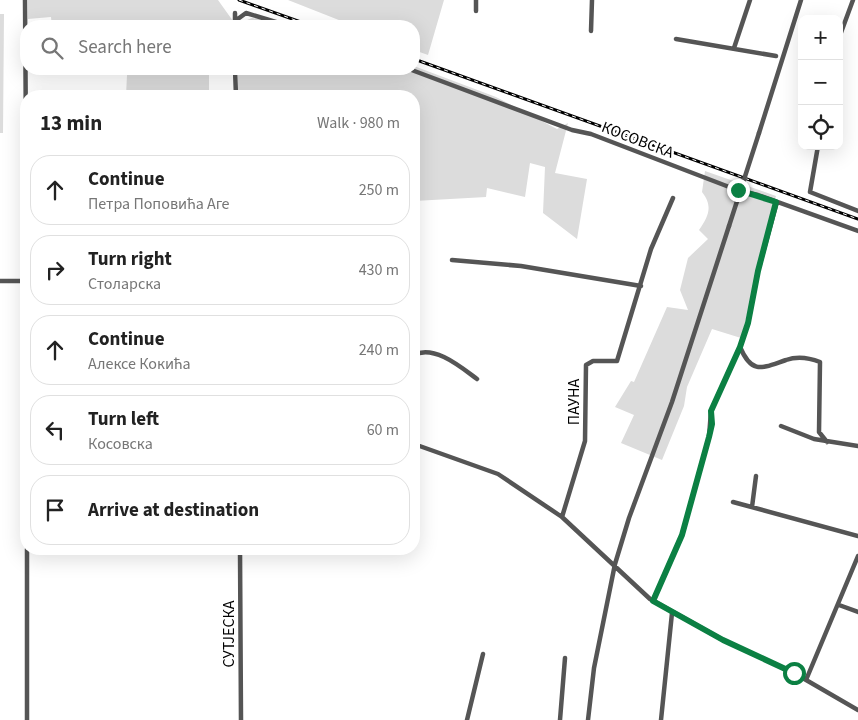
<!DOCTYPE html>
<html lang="en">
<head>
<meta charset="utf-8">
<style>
	body { margin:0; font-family:"Source Sans 3",sans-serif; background:#f6f6f6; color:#222 }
	.controls { position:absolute; right:15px; top:15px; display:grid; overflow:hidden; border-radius:10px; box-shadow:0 5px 20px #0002 }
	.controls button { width:45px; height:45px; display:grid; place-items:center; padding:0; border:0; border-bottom:1px solid #e0e0e0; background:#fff; color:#222; font:25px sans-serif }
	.stop { position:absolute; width:15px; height:15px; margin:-11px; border:4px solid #0b8043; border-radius:50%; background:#fff }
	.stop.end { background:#0b8043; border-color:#fff; box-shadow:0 1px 5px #0008 }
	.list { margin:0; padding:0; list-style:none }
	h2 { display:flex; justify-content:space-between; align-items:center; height:65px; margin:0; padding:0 20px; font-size:21px }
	h2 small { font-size:16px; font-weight:400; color:#767676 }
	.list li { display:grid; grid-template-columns:32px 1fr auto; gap:15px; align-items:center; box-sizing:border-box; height:70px; margin:0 10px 10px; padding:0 10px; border:1px solid #e0e0e0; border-radius:20px }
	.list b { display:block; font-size:19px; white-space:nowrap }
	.list p { margin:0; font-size:16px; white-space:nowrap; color:#767676 }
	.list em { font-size:16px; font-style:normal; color:#767676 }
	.icon { flex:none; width:28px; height:28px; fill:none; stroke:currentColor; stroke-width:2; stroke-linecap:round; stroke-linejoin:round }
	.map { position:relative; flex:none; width:858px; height:720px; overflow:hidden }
	.search { position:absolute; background:#fff; box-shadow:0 5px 20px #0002; left:20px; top:20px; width:400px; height:55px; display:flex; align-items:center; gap:12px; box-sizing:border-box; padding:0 18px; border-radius:20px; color:#767676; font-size:19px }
	.panel { position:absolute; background:#fff; box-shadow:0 5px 20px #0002; left:20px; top:90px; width:400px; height:465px; border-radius:20px }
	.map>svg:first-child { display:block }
</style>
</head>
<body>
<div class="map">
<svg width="858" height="720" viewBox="0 0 858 720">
	<rect width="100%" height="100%" fill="#fff"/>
	<path fill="#dcdcdc" d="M28 0H218L233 21H128L127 26H52L51 17 28 19Z
		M288 0H444L428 55 414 50V26H354Z
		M0 14H4L3 133H0Z
		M252 18 296 26H237V24Z
		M414 66 496 97 557 129 568 123 555 173 587 179 577 239 543 213 545 167 530 163 525 197 487 188 486 197 414 201V96H238V69H414Z
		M127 75H209V96H126Z
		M705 171 776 196C761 243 754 291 741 338L712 329 687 387 684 406 662 460 621 443 634 415 615 407 631 381 634 382 667 307 688 310 680 290 688 258 708 239 699 230C709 216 713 206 702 192Z"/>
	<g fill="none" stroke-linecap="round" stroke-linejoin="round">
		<path stroke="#555" stroke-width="4.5" d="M25 0 26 143
			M476 11V0
			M235 21 246 13 289 26
			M235 26V13
			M591 31 592 0
			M839 38 853 0
			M676 39 776 56
			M734 48 750 0
			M235 69 236 96
			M409 69 572 130 591 134 737 190 758 195 858 231
			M759 133 801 0
			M818 146 810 192 858 211
			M452 260 521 266 641 286
			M0 281H26
			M740 347C752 375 762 368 786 360 797 356 810 358 820 362L819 432 827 442
			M414 355C434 344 462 368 477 379
			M781 426 814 439 858 446
			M414 444 498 474 562 517 650 599 723 640 794 673 858 710
			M733 502 858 536
			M752 507 756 476
			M562 517 585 441 586 365 593 361H617L651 249 673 198
			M27 549V720
			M240 549 241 720
			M338 549 360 552
			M653 601 682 535 709 437 711 411 740 347 748 323 758 271 777 202
			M839 605 858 612
			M806 680 858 556
			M467 720 483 654
			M560 720 565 658
			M588 720 594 668 615 564 629 518 672 402 729 226
			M661 720 672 613"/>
		<defs>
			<path id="rail" d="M239 0 312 26
				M414 59 858 219"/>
		</defs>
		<use href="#rail" stroke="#000" stroke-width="3"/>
		<use href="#rail" stroke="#fff" stroke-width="1" stroke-dasharray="4" stroke-linecap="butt"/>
		<path stroke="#555" stroke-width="4.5" d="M729 226 759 133"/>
	</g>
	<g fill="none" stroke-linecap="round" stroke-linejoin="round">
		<path stroke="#0b8043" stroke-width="6" d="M738 190 776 202 758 271 748 323 740 347 711 411 712 424 709 437 682 535 653 601 723 640 794 673"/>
	</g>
	<g text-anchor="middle" stroke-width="5" stroke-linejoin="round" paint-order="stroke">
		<g font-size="16" fill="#000" stroke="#fff">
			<text transform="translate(638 139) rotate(21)" y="6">КОСОВСКА</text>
			<text transform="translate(573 402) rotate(-90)" y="6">ПАУНА</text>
			<text transform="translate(228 634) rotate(-90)" y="6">СУТЈЕСКА</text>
		</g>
	</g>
</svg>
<div class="controls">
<button>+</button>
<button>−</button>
<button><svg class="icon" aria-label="locate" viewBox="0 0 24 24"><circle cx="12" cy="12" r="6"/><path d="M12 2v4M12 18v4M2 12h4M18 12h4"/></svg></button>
</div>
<div class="stop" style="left:794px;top:673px"></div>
<div class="stop end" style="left:738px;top:190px"></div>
<div class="search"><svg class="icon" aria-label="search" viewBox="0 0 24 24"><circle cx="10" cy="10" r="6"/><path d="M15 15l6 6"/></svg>Search here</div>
<section class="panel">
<h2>13 min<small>Walk · 980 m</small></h2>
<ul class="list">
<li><svg class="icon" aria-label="ahead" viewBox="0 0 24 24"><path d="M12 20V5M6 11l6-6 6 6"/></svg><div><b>Continue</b><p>Петра Поповића Аге</p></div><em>250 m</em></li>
<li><svg class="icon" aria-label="right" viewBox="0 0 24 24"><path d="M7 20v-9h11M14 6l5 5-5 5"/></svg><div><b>Turn right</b><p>Столарска</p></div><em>430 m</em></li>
<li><svg class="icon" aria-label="ahead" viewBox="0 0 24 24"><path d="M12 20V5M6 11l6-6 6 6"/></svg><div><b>Continue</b><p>Алексе Кокића</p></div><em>240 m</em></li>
<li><svg class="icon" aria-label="left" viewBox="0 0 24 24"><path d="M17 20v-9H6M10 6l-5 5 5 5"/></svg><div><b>Turn left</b><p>Косовска</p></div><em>60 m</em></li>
<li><svg class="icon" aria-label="arrive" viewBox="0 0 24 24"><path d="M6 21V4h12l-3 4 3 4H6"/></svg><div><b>Arrive at destination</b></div></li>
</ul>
</section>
</div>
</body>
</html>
